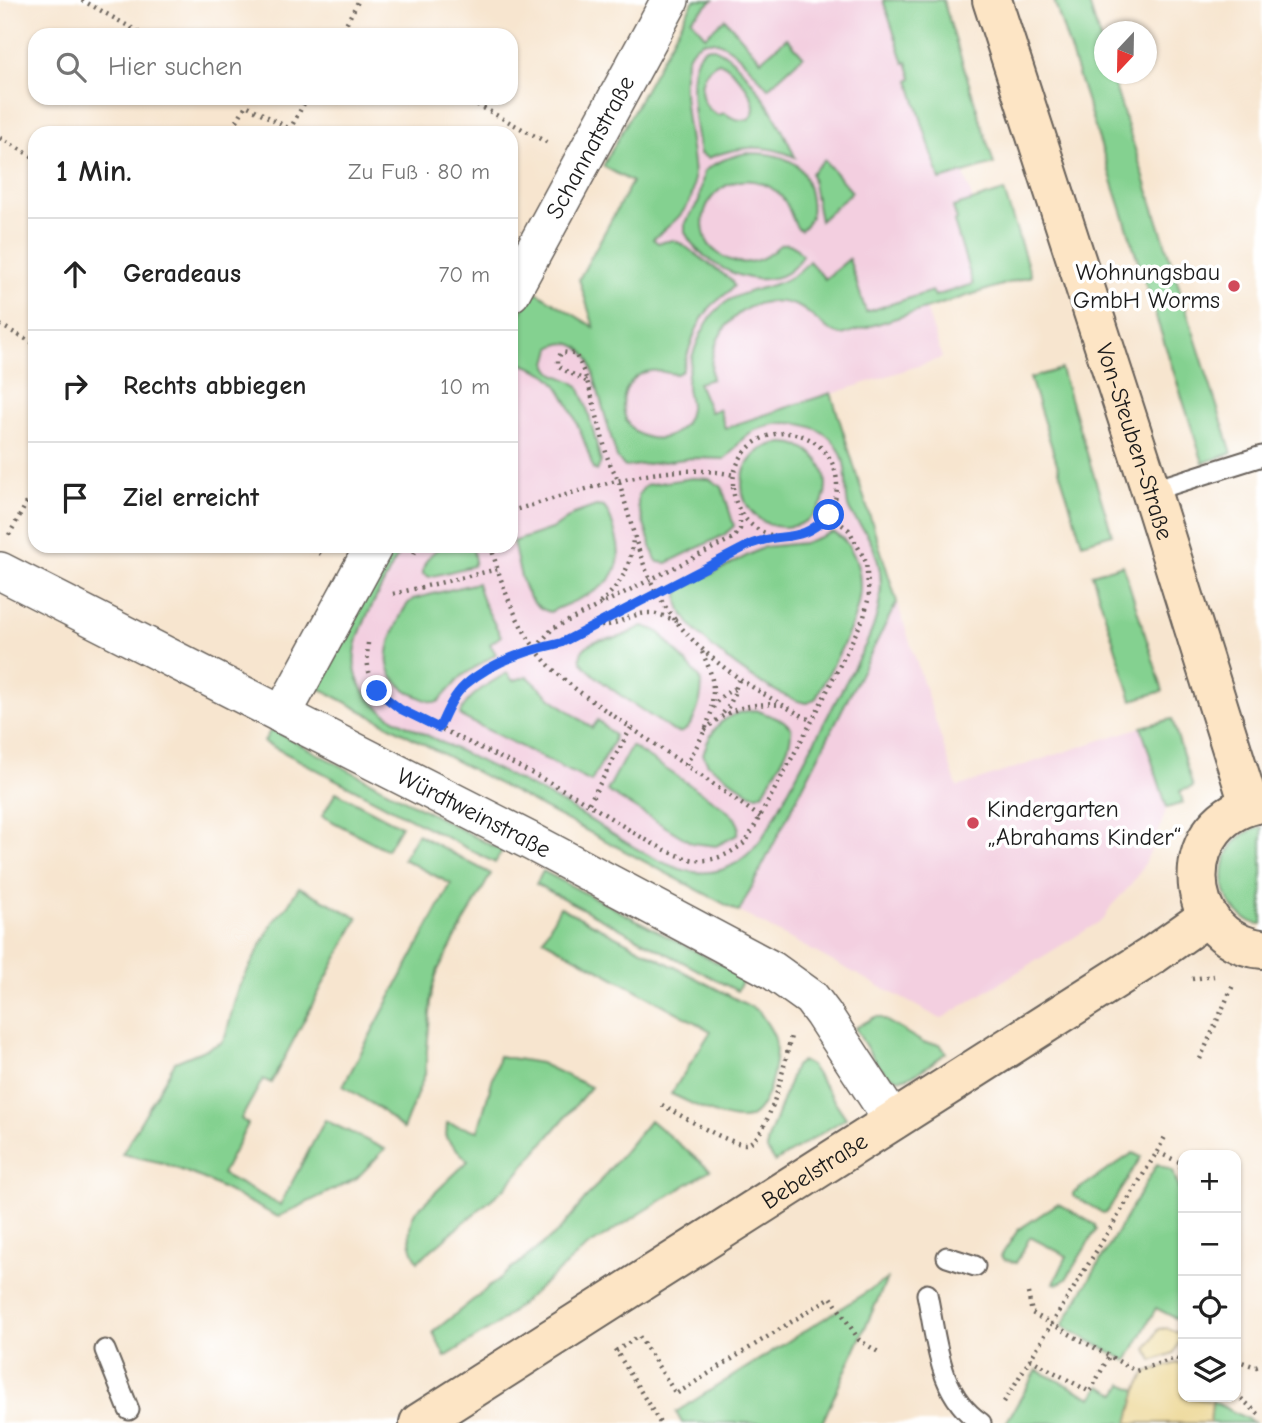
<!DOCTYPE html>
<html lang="de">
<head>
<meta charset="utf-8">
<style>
	body { margin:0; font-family:"Comic Neue",sans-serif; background:#f6f6f6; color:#222 }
	.controls { position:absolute; right:21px; bottom:21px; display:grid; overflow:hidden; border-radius:14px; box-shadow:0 2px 5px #0004 }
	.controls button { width:63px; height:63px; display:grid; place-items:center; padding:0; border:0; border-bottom:2px solid #e0e0e0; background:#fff; color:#222; font:35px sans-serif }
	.compass { position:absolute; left:1094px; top:21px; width:63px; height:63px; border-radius:50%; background:#fff; box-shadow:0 2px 5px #0004; rotate:202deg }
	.stop { position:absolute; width:21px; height:21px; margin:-16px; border:5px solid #2563eb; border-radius:50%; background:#fff }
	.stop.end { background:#2563eb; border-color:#fff; box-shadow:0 2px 7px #0008 }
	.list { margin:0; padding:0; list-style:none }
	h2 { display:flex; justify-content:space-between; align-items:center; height:91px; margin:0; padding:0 28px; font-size:30px }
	h2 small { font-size:23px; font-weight:400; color:#767676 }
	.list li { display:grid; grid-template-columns:46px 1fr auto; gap:21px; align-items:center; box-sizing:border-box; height:112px; padding:0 28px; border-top:2px solid #e0e0e0 }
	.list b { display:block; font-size:26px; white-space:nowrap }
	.list em { font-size:23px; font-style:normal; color:#767676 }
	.icon { flex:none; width:38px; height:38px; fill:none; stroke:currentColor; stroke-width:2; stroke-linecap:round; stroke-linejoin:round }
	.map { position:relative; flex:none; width:1262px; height:1423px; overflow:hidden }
	.search { position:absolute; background:#fff; box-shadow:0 2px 5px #0004; left:28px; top:28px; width:490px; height:77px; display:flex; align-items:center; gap:18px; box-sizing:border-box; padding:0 24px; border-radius:21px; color:#767676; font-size:26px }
	.panel { position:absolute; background:#fff; box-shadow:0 2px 5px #0004; left:28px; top:126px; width:490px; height:427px; border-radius:21px }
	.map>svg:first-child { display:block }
</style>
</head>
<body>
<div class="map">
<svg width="1262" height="1423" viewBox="0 0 1262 1423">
	<rect width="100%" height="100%" fill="#fff"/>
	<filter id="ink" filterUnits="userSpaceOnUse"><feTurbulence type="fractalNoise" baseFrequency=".0143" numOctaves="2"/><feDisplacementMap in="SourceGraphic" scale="14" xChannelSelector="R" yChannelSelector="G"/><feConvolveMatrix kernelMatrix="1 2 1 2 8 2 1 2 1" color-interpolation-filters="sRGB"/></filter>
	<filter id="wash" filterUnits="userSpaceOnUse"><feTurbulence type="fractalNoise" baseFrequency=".00686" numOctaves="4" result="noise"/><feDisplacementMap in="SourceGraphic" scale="28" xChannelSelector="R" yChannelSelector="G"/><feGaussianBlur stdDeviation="1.57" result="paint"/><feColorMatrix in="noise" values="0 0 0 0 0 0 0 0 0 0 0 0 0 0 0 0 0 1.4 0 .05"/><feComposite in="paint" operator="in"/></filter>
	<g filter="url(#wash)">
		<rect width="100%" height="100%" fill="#f7e5cf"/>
		<path fill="#f3cfe0" d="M694 0H908L1000 285 926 308 942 358 832 394 897 602 957 787 1141 727 1167 807 1156 840 1142 868 1130 886 1111 906 1104 919 941 1019 315 686 393 546H511V332L594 327 579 279 632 182 603 166Z"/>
		<path fill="#84d190" stroke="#507656" stroke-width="2" fill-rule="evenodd" d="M694 0H713L691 19 705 36 725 19 761 60 787 38 803 56 768 88C753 72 722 27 697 45 666 68 700 156 693 191 689 212 669 226 653 239L658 243 673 240 682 244 731 280 734 286C727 295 716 300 709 309 694 327 690 349 682 371L677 374C666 374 657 368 646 372 615 382 616 428 646 437 666 443 687 430 690 409 691 400 686 392 687 383 688 367 695 347 702 332 730 274 777 302 809 261L825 279 849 259 866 312 932 291 935 296 973 284 954 222 957 220 953 207 1004 191 1031 276 842 335C823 332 814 313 797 306 749 287 705 332 712 379L698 383 710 412 719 409 725 428 831 393 897 602 739 912 315 686 393 546H404C394 561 387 577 378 594 351 645 337 682 394 719 450 747 507 773 562 803 597 822 657 868 694 872 729 876 751 856 768 829L867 642C883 607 888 570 867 535 862 526 853 518 849 509 844 498 849 473 842 456 828 421 781 415 750 433 739 439 735 452 724 459L692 458 625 467 617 458 589 359C579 344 567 338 551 348L547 363C552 380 568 375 578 386 586 396 597 447 601 462L597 471 593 469C587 446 566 388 547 375 536 368 523 364 511 360V332L533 290 594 327 579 279 632 182 603 166Z
			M883 0H943L994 164 940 180 909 80 912 78 907 62 904 63Z
			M1054 0H1088L1104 52V74H1111L1232 453 1203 463Z
			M710 47C744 55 782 126 795 157 765 143 739 146 708 158L700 154C696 132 680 52 710 47ZM719 62C732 67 753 92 754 106 754 126 735 121 725 113L718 115C695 105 696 71 719 62Z
			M746 153C762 153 781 154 795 164 808 173 813 202 811 216 809 223 806 226 801 230L798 229C790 217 789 202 777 192 738 160 689 200 707 241 710 248 716 252 722 256 738 266 757 264 772 252 775 250 777 247 780 245 789 240 797 248 802 255 778 305 701 268 685 232V224L699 201 704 171C717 161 730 157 746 153Z
			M824 160 852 192 820 221 811 173Z
			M1061 369 1112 534 1082 543 1030 378Z
			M742 485a42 42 0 1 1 84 0a42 42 0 1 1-84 0Z
			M693 478 709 479 722 487 734 526 724 535 667 563 658 562 655 558 638 506V495L646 485Z
			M596 506 604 507C611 515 613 526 616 536 631 586 585 595 550 612 521 605 519 565 513 542L554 528 574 514Z
			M833 532C844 538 849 545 854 556 875 603 836 655 816 698L808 703C778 702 661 622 680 590L764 547 804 543Z
			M442 546H472L475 561 473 566 429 577 423 574C422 562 432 552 442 546Z
			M1123 565 1163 691 1132 700 1092 574Z
			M477 583 483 602 501 636 490 644 496 654 462 676 438 702C429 703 424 699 417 696 380 679 383 653 398 622 402 613 405 605 413 599Z
			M643 626 655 630 661 634 700 678C705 691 696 723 684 731 680 734 677 732 673 731 656 719 587 676 581 660 580 657 581 652 583 650 593 637 610 641 623 636 630 633 636 629 643 626Z
			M507 673 513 681 527 676 551 698 592 728 598 720 614 735 613 742 591 782 462 717 460 714C466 696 491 682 507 673Z
			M756 710 784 721 791 728C793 749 773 774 763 793L758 795 751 794 708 764 703 754C712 725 726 712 756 710Z
			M1172 719 1193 787 1180 791 1183 803 1167 808 1141 727Z
			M271 729 502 851 495 863 264 742Z
			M631 746 722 806 735 818 739 826 737 835 716 846 692 843 607 791Z
			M336 792 401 826 387 850 322 816Z
			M1262 827V925C1210 916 1210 836 1262 827Z
			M417 834 491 874 438 970 432 990 425 1074 403 1129 380 1109 343 1086 451 884 403 859Z
			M543 871 745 977 737 991 536 884Z
			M299 887 358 918 271 1083 263 1079 241 1119 248 1124 222 1174 280 1205 325 1120 385 1149 357 1178 278 1217 204 1179 163 1163 122 1154 175 1062 221 1043 226 1035 237 991 273 922 288 905Z
			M560 907 759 1011C764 1020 772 1029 775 1039 779 1059 768 1118 743 1119 720 1120 692 1103 671 1094L711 1031 543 939Z
			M875 1017H880L924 1043 940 1044 946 1053C934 1061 922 1072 908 1077 883 1087 866 1045 855 1028Z
			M499 1056 540 1063 591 1087 507 1186 418 1261C408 1248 407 1225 415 1212L468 1161 446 1138 447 1123 478 1131Z
			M802 1061 811 1066 846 1118 775 1162 767 1150V1142L795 1066Z
			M650 1120 710 1170 584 1249 498 1324 445 1357 433 1332 559 1231Z
			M1133 1153 1141 1157 1107 1212 1103 1213 1073 1196V1193Z
			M1157 1164 1173 1171 1183 1202V1322L1156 1308 1127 1361 1062 1326Z
			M1057 1204 1061 1205 1095 1225 1096 1230 1066 1279 1058 1284 1054 1283 1067 1256 1030 1237 1016 1263 1003 1259 1001 1256 1018 1230Z
			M887 1279 822 1423H682L676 1412Z
			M1037 1370 1092 1398 1100 1386 1117 1394 1123 1384 1137 1390 1128 1423H1006Z
			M1212 1401 1255 1423H1210Z"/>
		<path fill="#eeda9e" stroke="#857b5d" stroke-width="2" d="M1167 1328 1183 1335 1174 1353 1152 1361 1147 1348 1159 1329Z
			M1177 1363 1183 1365V1397L1212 1401 1210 1423H1128L1137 1390 1146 1372Z"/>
	</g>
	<g filter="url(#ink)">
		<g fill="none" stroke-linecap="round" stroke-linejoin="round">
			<defs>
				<path id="lane" d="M1151 491 1262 456
					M947 1257 975 1266
					M927 1294C937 1341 938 1394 981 1423
					M105 1350 129 1410"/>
				<g id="street">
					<path id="s1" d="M511 293 670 0"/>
					<path id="s2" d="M0 571 530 841 772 970 811 998 823 1014 893 1121"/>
					<path d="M282 715 374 546"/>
				</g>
				<g id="secondary">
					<path id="s3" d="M992 0 1151 491 1249 804"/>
					<path d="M1262 803C1176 815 1176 939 1262 949"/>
					<path id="s4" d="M419 1423 1150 957 1208 916"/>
				</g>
			</defs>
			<use href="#lane" stroke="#69625b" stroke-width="23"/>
			<use href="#street" stroke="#69625b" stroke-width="40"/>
			<use href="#secondary" stroke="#69625b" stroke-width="42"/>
			<path stroke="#69625b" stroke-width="4.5" stroke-dasharray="2 5" stroke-linecap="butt" d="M82 0 144 35
				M340 35 359 0
				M465 98 548 143
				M230 133 246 105 290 129 288 133
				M297 133 290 129 307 98
				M0 138 35 158
				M0 325 35 344
				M586 381 564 370 558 365V358L562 352 575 354C589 375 600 430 607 456 610 466 617 475 620 485 631 521 639 562 658 595 694 656 752 689 812 721
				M733 485a52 52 0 1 1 104 0a52 52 0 1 1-104 0Z
				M511 511C581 492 661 459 734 475
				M9 535 35 488
				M307 546 325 556
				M491 546C500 581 514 619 535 648 557 680 593 701 624 723 669 754 715 785 760 817
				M414 554 420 546
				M393 594 498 569
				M600 603C622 583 632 566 633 536
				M594 626C615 628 630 613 649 613 658 613 668 618 677 621
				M368 643C365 675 372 691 400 709 457 737 516 764 573 795 605 812 661 856 696 860 715 862 731 853 746 842L812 721 864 617 869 596 866 562 849 530 829 515
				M536 648 552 629 735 537 740 529V515
				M702 652C711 671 716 685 711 707
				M723 713C734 702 733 692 739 680
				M439 728C446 713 452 697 465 685 491 662 528 650 561 643L751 544 770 536
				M705 730C727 709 750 702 780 705
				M686 765C691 755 698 745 703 734 713 714 710 698 735 689
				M589 803 631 728
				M1192 979 1214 976
				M1200 1059 1234 983
				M662 1105C677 1113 731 1146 746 1144 770 1140 786 1057 791 1036
				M1157 1152 1166 1135
				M1028 1293 1032 1313 1136 1371 1176 1358 1183 1362
				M615 1349 660 1423
				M616 1351 639 1336 676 1394 831 1297 859 1340 880 1353
				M1030 1359 1090 1392 1109 1356
				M1236 1360 1256 1367 1262 1365
				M1236 1394 1262 1417
				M1004 1402 1157 1152 1179 1162 1183 1175"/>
			<use href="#lane" stroke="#fff" stroke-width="19"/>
			<use href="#street" stroke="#fff" stroke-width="37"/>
			<use href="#secondary" stroke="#fde5c5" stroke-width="38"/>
		</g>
	</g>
	<g fill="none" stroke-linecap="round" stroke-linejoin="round" filter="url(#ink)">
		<path stroke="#2563eb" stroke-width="9" d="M377 691 400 709 439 728C446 713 452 697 465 685 491 662 528 650 561 643L751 544C785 531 799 545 829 515"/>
	</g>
	<g fill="#d1495b" stroke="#fff" stroke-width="2.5">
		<circle cx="1234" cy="286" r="7"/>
		<circle cx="973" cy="823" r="7"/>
	</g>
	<g text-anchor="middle" stroke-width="7" stroke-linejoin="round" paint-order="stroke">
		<g font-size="24" fill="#1c1c1c" stroke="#fff">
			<text dy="8" stroke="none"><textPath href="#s1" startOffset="166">Schannatstraße</textPath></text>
			<text dy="8" stroke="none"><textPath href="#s3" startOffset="464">Von-Steuben-Straße</textPath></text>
			<text dy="8" stroke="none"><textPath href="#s2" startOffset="532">Würdtweinstraße</textPath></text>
			<text dy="8" stroke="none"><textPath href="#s4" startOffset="469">Bebelstraße</textPath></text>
		</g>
		<g font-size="24" fill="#1c1c1c" stroke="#fff" text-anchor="end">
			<text x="1220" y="280">Wohnungsbau<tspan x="1220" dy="28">GmbH Worms</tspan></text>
			<text x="987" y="817" text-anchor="start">Kindergarten<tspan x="987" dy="28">„Abrahams Kinder“</tspan></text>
		</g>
	</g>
</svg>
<div class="controls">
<button>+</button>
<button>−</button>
<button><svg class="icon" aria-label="locate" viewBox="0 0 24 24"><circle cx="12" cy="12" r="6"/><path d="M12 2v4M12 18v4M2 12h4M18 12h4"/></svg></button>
<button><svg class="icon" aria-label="layers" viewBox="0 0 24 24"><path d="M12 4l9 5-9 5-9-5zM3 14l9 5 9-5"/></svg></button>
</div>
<svg class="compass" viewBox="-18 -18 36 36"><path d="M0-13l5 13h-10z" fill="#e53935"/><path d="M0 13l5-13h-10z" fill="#767676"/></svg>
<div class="stop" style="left:829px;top:515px"></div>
<div class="stop end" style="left:377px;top:691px"></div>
<div class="search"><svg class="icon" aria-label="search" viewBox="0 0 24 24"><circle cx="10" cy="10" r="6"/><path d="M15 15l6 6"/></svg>Hier suchen</div>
<section class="panel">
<h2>1 Min.<small>Zu Fuß · 80 m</small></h2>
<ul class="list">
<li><svg class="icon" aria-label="ahead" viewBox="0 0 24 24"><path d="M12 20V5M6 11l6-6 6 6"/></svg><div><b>Geradeaus</b></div><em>70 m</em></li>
<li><svg class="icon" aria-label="right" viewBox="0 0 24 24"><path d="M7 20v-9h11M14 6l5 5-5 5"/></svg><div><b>Rechts abbiegen</b></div><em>10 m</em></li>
<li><svg class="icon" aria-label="arrive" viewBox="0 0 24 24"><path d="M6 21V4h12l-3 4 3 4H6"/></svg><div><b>Ziel erreicht</b></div></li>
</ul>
</section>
</div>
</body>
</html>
